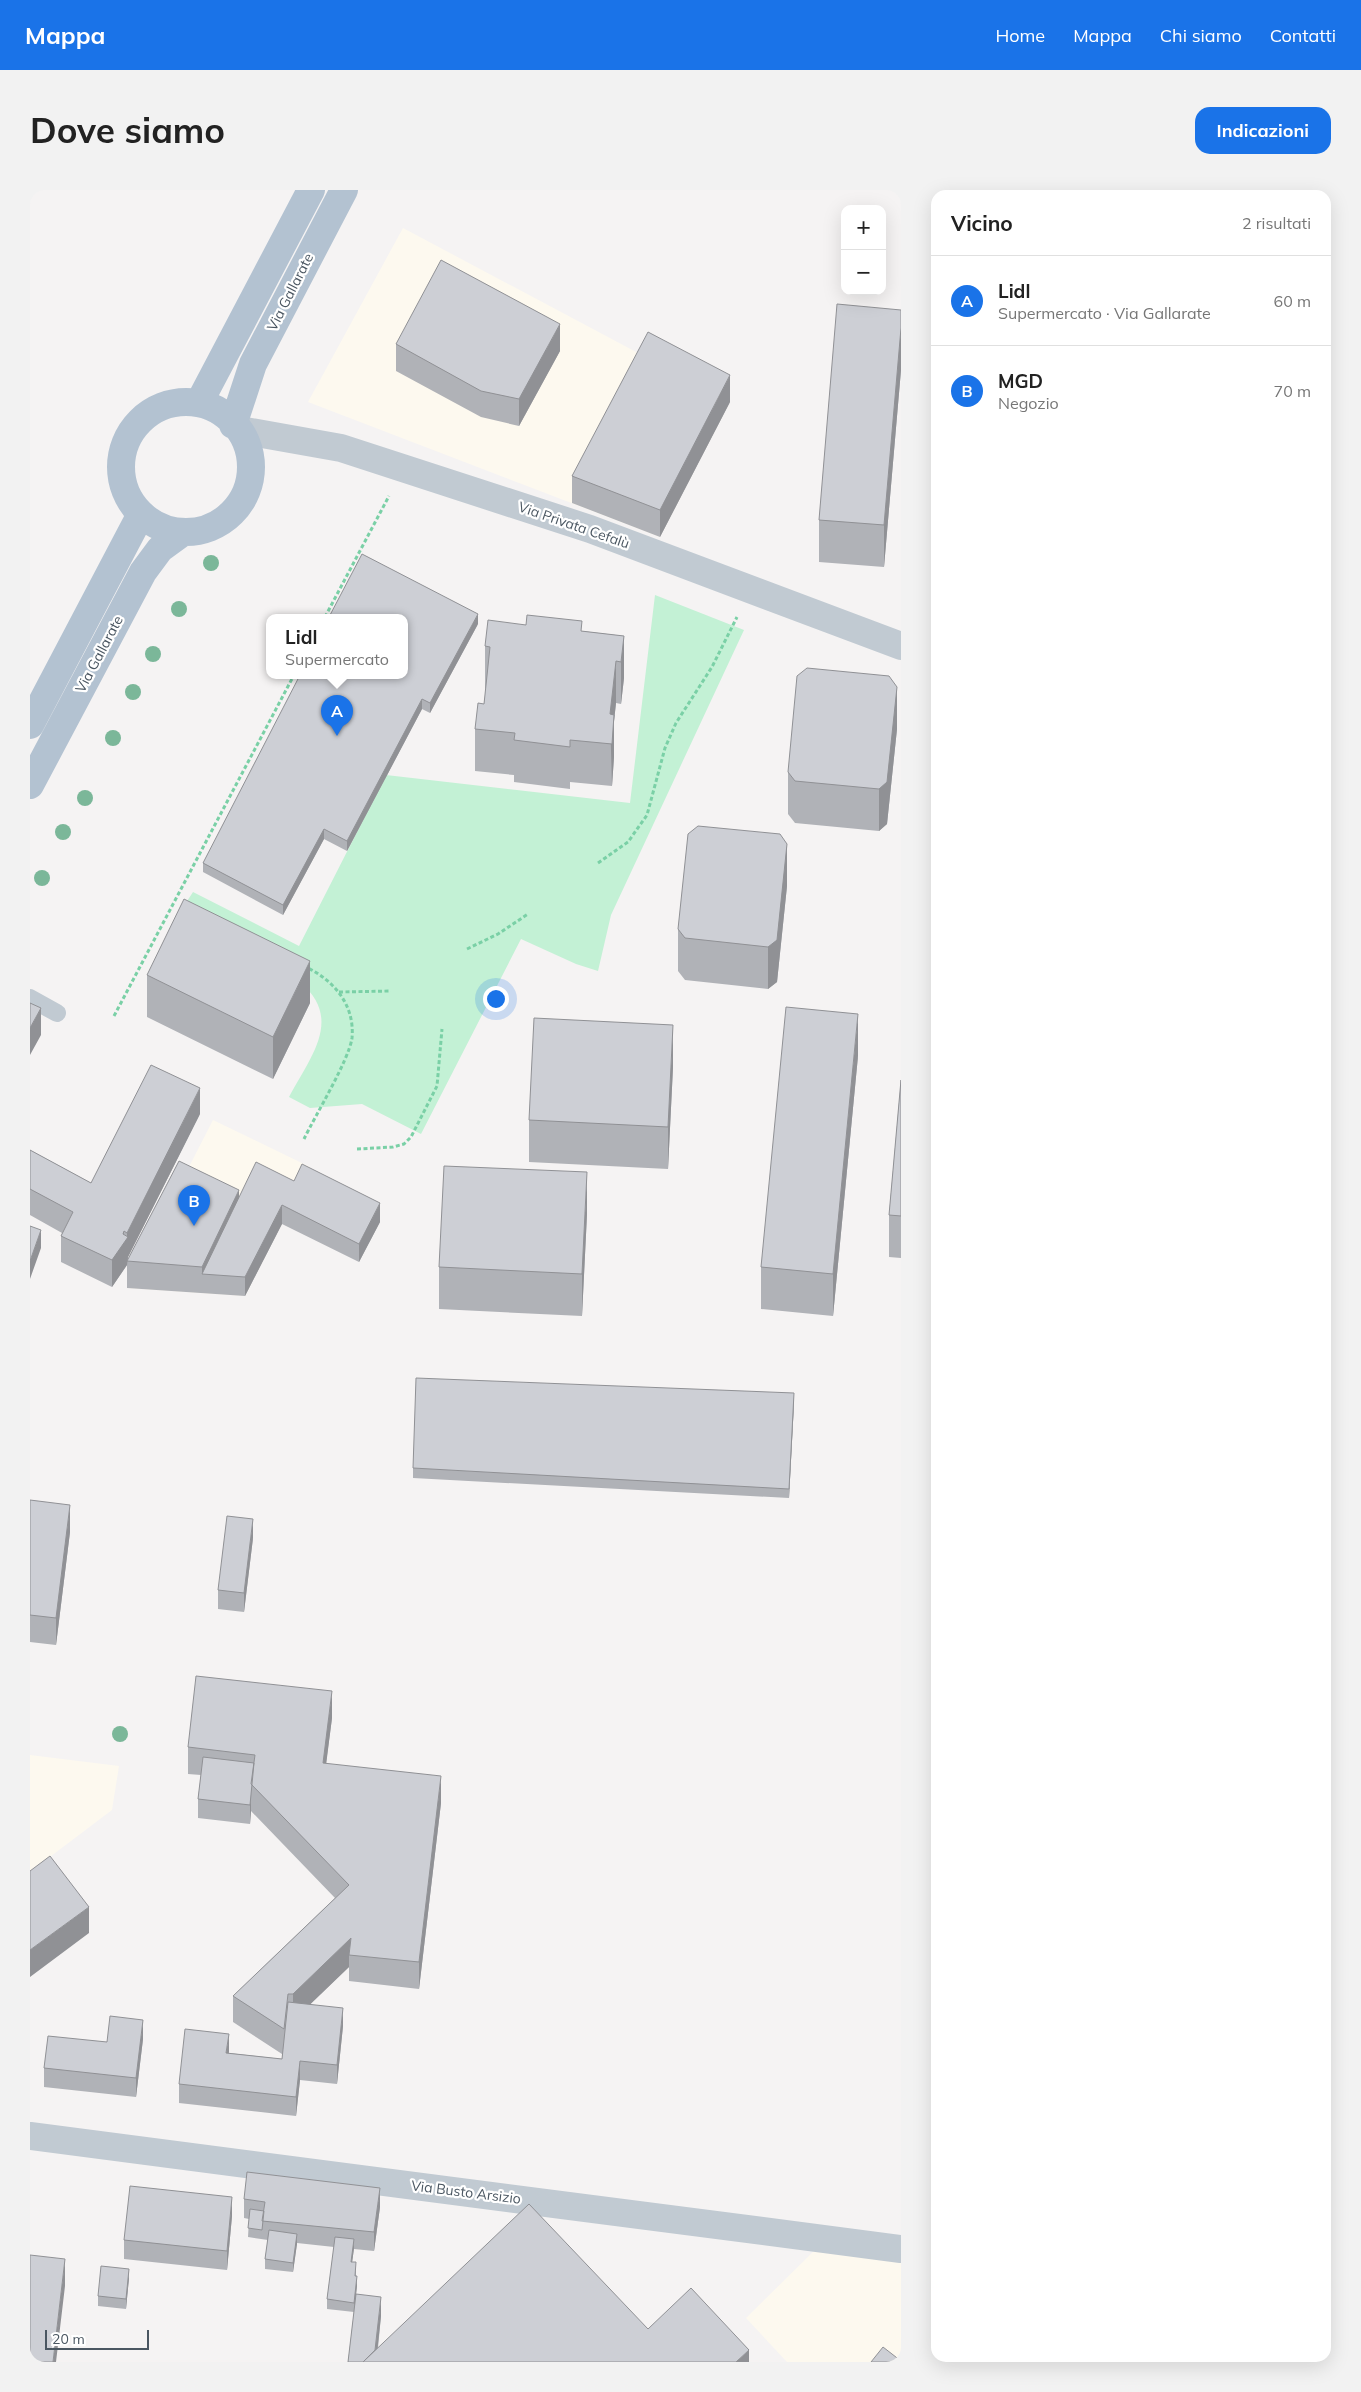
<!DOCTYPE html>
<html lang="it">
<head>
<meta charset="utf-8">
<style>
	body { margin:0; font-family:Mulish,sans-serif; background:#f2f2f2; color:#222 }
	.controls { position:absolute; right:15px; top:15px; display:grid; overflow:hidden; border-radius:10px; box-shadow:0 5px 20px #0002 }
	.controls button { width:45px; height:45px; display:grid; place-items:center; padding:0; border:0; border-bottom:1px solid #e0e0e0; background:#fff; color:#222; font:25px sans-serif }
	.scale { position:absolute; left:15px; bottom:12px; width:104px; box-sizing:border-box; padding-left:5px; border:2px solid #4a5661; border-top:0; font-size:14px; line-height:18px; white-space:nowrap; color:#4a5661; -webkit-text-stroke:4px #fff; paint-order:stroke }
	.you { position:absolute; left:465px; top:808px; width:18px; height:18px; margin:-12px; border:4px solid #fff; border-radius:50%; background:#1a73e8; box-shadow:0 0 0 8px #1a73e833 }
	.badge { display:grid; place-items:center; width:32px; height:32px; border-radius:50%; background:#1a73e8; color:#fff; font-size:16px; font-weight:700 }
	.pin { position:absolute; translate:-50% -41px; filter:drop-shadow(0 1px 2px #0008) }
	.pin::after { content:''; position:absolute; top:26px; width:18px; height:15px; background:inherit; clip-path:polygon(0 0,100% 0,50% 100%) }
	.popup { position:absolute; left:236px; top:424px; width:142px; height:65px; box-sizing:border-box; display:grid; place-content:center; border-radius:10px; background:#fff; filter:drop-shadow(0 1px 4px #0005); font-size:16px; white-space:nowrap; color:#767676 }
	.popup b { font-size:19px; color:#222 }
	.popup::after { content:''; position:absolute; left:50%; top:100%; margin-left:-10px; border:10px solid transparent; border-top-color:#fff }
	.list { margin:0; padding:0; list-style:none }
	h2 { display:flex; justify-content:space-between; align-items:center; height:65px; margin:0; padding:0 20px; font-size:21px }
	h2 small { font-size:16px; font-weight:400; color:#767676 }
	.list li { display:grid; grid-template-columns:32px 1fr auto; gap:15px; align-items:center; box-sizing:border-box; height:90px; padding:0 20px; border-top:1px solid #e0e0e0 }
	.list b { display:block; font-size:19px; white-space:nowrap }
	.list p { margin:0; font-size:16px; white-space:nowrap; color:#767676 }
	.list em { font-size:16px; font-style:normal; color:#767676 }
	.map { position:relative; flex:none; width:871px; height:2172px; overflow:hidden; border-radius:15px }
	header { display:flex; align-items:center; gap:30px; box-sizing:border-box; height:70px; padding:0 25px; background:#1a73e8; color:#fff }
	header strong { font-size:24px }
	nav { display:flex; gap:28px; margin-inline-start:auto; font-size:18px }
	.intro { display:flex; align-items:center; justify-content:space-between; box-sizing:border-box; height:120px; padding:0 30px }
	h1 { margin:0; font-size:35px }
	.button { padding:12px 22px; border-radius:15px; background:#1a73e8; color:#fff; font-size:18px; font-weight:700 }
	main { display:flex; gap:30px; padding:0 30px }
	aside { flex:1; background:#fff; border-radius:15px; box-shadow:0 5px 20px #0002 }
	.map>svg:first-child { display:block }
</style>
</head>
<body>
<header>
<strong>Mappa</strong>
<nav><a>Home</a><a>Mappa</a><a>Chi siamo</a><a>Contatti</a></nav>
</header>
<div class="intro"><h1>Dove siamo</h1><a class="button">Indicazioni</a></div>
<main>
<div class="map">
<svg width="871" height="2172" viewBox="0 0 871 2172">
	<rect width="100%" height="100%" fill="#f5f3f3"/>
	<path fill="#fdf9ef" d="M373 38 700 212 630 347 278 212Z
		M183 930 280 977 252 1034 215 1106 97 1098Z
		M0 1565 89 1576 82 1620 0 1682Z
		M791 2054 871 2065V2172H757L716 2128Z"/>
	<path fill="#c3f1d5" d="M625 405 714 440 581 725 568 781 546 774 491 749 391 944 332 914 280 918 259 907C280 867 314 829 270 792L146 728 163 702 269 756 356 585 600 613Z"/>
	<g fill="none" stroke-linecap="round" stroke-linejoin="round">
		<path stroke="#7ad0a6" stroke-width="3" stroke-dasharray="4 2.5" stroke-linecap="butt" d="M295 427 359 306
			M568 673 598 652 617 625 635 558 646 533 682 477 707 427
			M437 759 468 744 498 724
			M309 802 361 801
			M84 826 264 485
			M274 949C285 926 319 870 322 848 325 815 304 791 278 778
			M327 959 363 957 374 954 381 947 407 896 412 839"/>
		<path stroke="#c1cad2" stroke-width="18" d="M0 808 27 823"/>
		<path stroke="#c1cad2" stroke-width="28" d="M210 240 311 258 560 339 871 456
			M0 1946 871 2059"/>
		<path stroke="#b3c2d1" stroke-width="28" d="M91 277a65 65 0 1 1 130 0a65 65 0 1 1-130 0Z
			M169 213 281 0
			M203 235 223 174 314 0
			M0 535 111 324
			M0 595 113 382 130 359 152 343"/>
	</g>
	<g fill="#7bb799">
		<circle cx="181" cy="373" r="8"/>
		<circle cx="149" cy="419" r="8"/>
		<circle cx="123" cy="464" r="8"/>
		<circle cx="103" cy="502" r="8"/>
		<circle cx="83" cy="548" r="8"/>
		<circle cx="55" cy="608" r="8"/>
		<circle cx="33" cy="642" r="8"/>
		<circle cx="12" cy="688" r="8"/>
		<circle cx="90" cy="1544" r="8"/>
	</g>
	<path fill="#b0b2b7" d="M871 120V180L854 377 789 372V330Z
		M366 154 530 161 489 236 451 227 366 181Z
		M700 212 630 347 542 313V286Z
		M448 434 400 523 392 519 317 661 294 649 253 725 173 682V673Z
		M552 441 594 446V488L591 514 586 513 584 531V567L582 596 540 592V599L484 592V585L445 581V539L454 514 456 499 455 498V456Z
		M867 539 857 634 849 641 765 633 758 624V582Z
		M757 696 747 792 738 799 655 790 648 781V739Z
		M117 785 280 813 243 889 117 827Z
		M828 866 803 1126 731 1119V1077Z
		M643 877 638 979 499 972V930Z
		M871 890V1068L859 1067V1025Z
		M170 924 98 1067V1069L209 1008 264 991 350 1032 329 1072 252 1034 215 1106 97 1098V1075L82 1097 31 1072V1046L32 1043 0 1025V960L61 993Z
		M557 1024 552 1126 409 1119V1077Z
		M764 1213 759 1308 383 1288V1278Z
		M0 1310 40 1342 26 1455 0 1452Z
		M223 1348 214 1422 188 1419V1400Z
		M302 1528 296 1573 411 1613 389 1799 319 1791V1777L280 1814 313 1836 307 1894 270 1890 266 1926 149 1913V1894L199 1863 252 1869V1864L203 1832V1806L305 1708 221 1621 220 1634 168 1628V1609L171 1585 158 1584V1557Z
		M113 1849 106 1907 14 1897V1878L77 1852Z
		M214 2009 350 2017 344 2061 324 2059 322 2072 326 2082V2086L327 2096 324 2121 351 2126 348 2158 618 2139 719 2172H318L324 2122 297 2119V2109L304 2057 267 2053 263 2082 235 2079V2069L238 2050 218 2047 219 2029 214 2028Z
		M202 2026 197 2080 94 2069V2050Z
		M99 2088 96 2119 68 2116V2106Z"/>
	<path fill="#909195" d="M530 134V161L489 236V209Z
		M871 138V180L854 377V335Z
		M700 185V212L630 347V320Z
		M448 424V434L400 523V513Z
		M594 446V488L591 514V472Z
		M586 471V513L584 531V567L582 596 580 524Z
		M867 497V539L857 634 849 641V599Z
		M392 509V519L317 661V651Z
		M294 639V649L253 725V715Z
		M757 654V696L747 792 738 799V757Z
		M280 771V813L243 889V847Z
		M11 818V845L0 865V838Z
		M828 824V866L803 1126V1084Z
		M643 835V877L638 979V937Z
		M170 898V924L98 1067 97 1075 82 1097V1070L93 1044 94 1041V1052L97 1048V1043Z
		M557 982V1024L552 1126V1084Z
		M209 1000V1026L172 1084V1077Z
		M350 1013V1032L329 1072V1054Z
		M252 1015V1034L215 1106V1087Z
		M11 1040V1058L0 1089V1071Z
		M764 1203V1213L759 1308V1299Z
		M40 1315V1342L26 1455V1428Z
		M223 1329V1348L214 1422V1403Z
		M302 1501V1528L293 1599V1573Z
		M411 1586V1613L389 1799V1772Z
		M221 1603V1621L220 1634V1615Z
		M59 1717V1743L0 1787V1760Z
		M321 1748 319 1765V1777L263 1831V1804Z
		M313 1818V1836L307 1894V1875Z
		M113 1830V1849L106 1907V1888Z
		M199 1844V1862L196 1882V1863Z
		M270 1871V1890L266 1926V1907Z
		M350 1998V2017L344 2061V2042Z
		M202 2007V2026L197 2080V2061Z
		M267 2044V2054L263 2082V2073Z
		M324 2049V2058L321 2081V2072Z
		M35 2069V2096L26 2172H23Z
		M99 2079V2088L96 2119V2109Z
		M327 2086V2096L324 2122V2113Z
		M351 2107V2126L346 2172H344Z
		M719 2160V2172H706Z"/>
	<path fill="#cdcfd5" stroke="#909195" d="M411 70 530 134 489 209 451 201 366 154Z
		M807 114 871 120V138L854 335 789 330Z
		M618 142 700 185 630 320 542 286Z
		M332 364 448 424 400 513 392 509 317 651 294 639 253 715 173 673 270 485H374V427H299Z
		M497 425 552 431 551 441 594 446 591 472 586 471 580 524 584 525 582 554 540 550V557L484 550 485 543 445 539 448 513 454 514 460 457 455 456 458 430 496 435Z
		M777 478 859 486 867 497 857 592 849 599 765 591 758 582 767 486Z
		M668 636 750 644 757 654 747 750 738 757 655 748 648 739 658 644Z
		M154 709 280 771 243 847 117 785Z
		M0 813 11 818 0 838Z
		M756 817 828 824 803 1084 731 1077Z
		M504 828 643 835 638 937 499 930Z
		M121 875 170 898 97 1043 94 1041 93 1044 98 1047 82 1070 31 1046 43 1022 0 999V960L61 993Z
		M871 890V1026L859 1025Z
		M149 971 209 1000 172 1077 97 1071Z
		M226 972 264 991 272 974 350 1013 329 1054 252 1015 215 1087 172 1084Z
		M414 976 557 982 552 1084 409 1077Z
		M0 1036 11 1040 0 1071Z
		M386 1188 764 1203 759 1299 383 1278Z
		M0 1310 40 1315 26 1428 0 1425Z
		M197 1326 223 1329 214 1403 188 1400Z
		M166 1486 302 1501 293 1573 411 1586 389 1772 319 1765 321 1748 263 1804H258L254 1839 203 1806 319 1695 221 1594 225 1565 158 1557Z
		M173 1567 224 1573 220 1615 168 1609Z
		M20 1666 59 1717 0 1760V1681Z
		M258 1812 313 1818 307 1875 270 1871 266 1907 149 1894 155 1839 199 1844 196 1863 252 1869Z
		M80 1826 113 1830 106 1888 14 1878 18 1846 77 1852Z
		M217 1982 350 1998 344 2042 232 2031 235 2012 214 2009Z
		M100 1996 202 2007 197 2061 94 2050Z
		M499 2014 618 2139 661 2098 719 2160 706 2172H333Z
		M220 2019 234 2021 232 2040 218 2038Z
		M239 2040 267 2044 263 2073 235 2069Z
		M305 2047 324 2049 321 2072H326L325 2086H327L324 2113 297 2109Z
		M0 2065 35 2069 23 2172H0Z
		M71 2076 99 2079 96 2109 68 2106Z
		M326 2104 351 2107 345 2160 333 2172H318Z
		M853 2157 871 2171V2172H841Z"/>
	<g text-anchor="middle" stroke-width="4.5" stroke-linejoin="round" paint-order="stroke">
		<g font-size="14" fill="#4a5661" stroke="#fff">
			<text transform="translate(260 102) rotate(-63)" y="5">Via Gallarate</text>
			<text transform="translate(544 335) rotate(19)" y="5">Via Privata Cefalù</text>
			<text transform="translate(69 464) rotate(-62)" y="5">Via Gallarate</text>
			<text transform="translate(436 2002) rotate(7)" y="5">Via Busto Arsizio</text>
		</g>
	</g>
</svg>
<div class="controls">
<button>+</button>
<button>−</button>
</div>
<div class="scale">20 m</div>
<div class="you"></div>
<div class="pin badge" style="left:307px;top:546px">A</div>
<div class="popup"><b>Lidl</b>Supermercato</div>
<div class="pin badge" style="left:164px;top:1036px">B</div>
</div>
<aside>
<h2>Vicino<small>2 risultati</small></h2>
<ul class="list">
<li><span class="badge">A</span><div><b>Lidl</b><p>Supermercato · Via Gallarate</p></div><em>60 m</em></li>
<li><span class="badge">B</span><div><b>MGD</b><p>Negozio</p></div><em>70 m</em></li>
</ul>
</aside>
</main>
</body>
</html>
